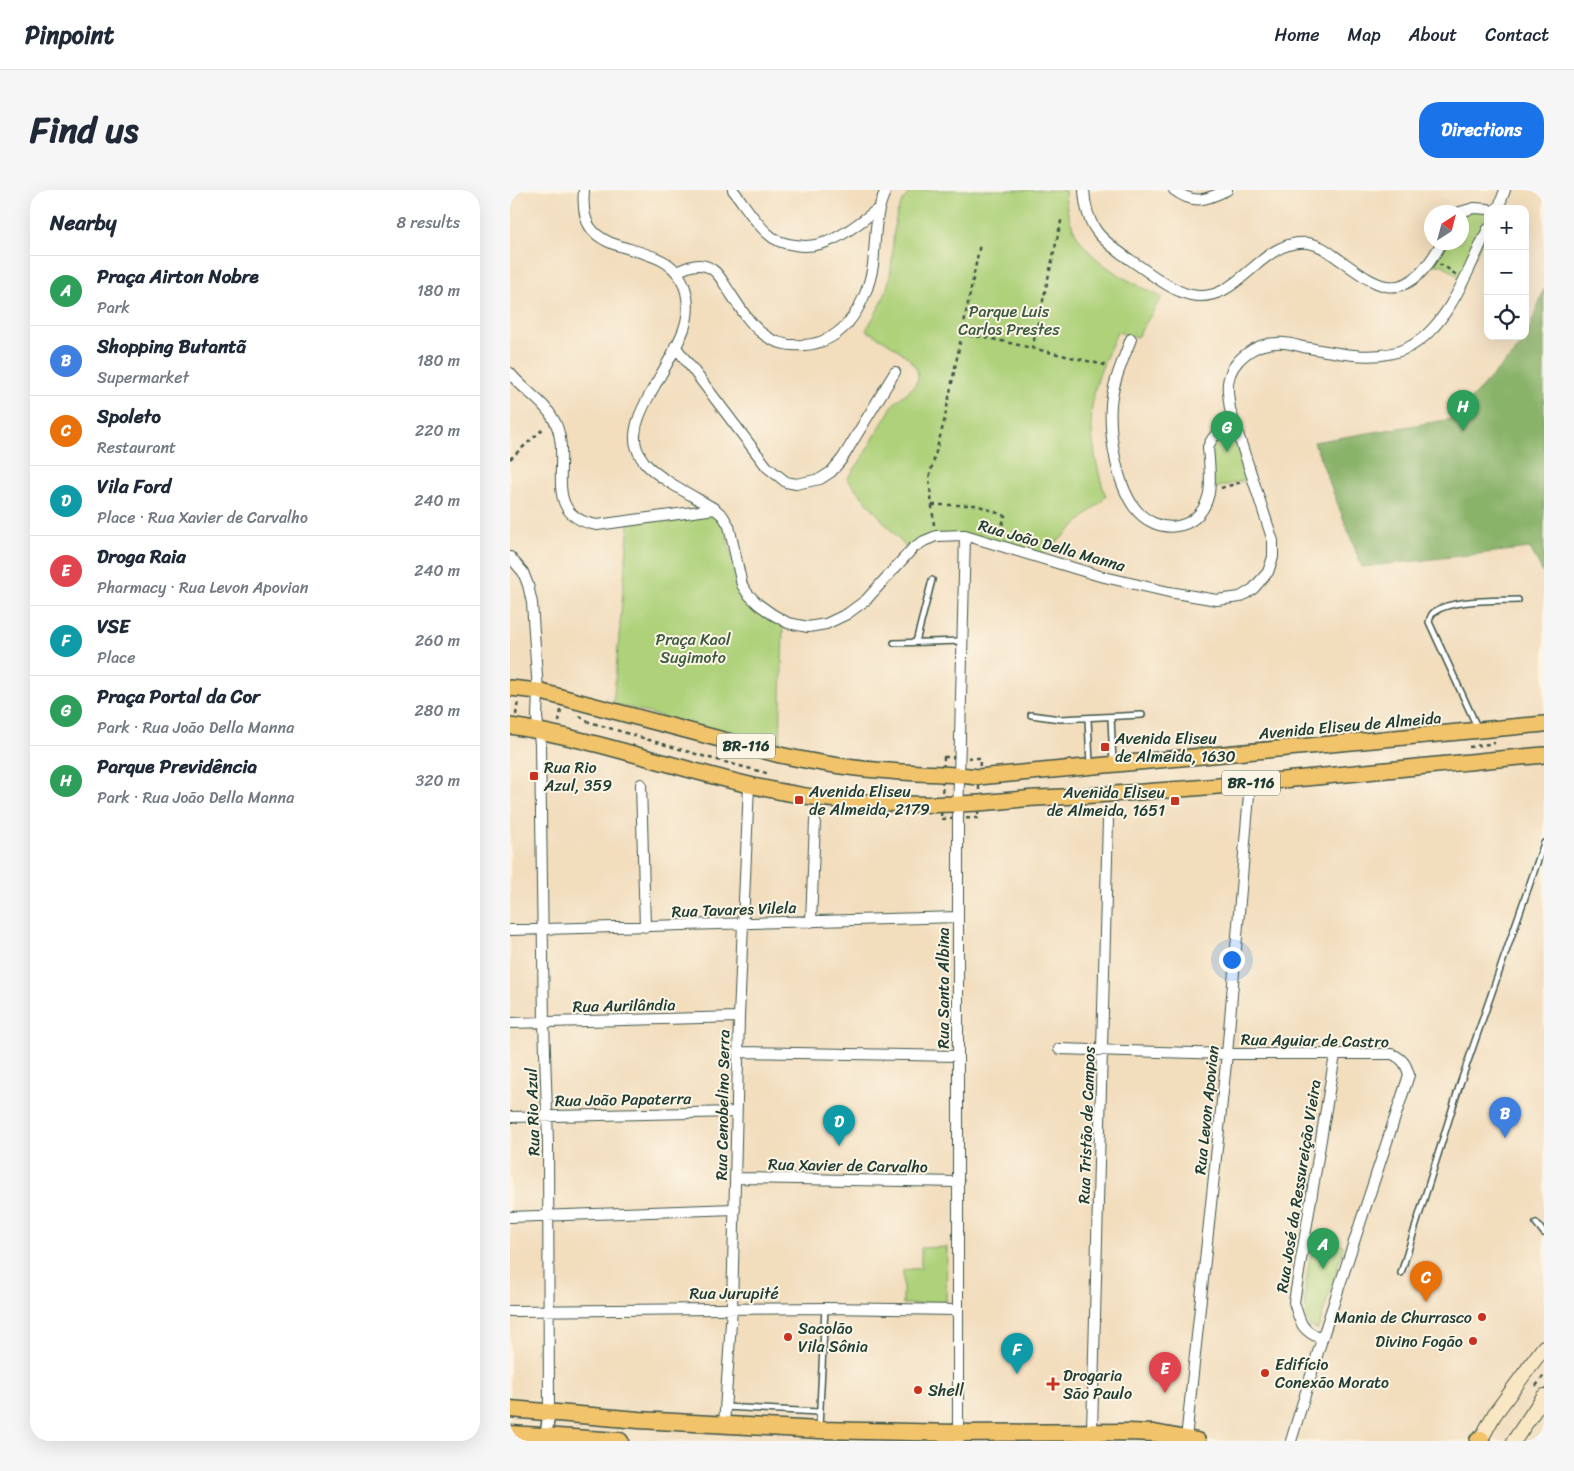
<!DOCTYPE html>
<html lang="en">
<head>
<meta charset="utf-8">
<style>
	body { margin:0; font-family:Sriracha,sans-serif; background:#f6f6f7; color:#1f2937 }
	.controls { position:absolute; right:15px; top:15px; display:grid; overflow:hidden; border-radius:10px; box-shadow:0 5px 20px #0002 }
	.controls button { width:45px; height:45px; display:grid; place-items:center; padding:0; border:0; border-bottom:1px solid #e0e1e3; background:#fff; color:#1f2937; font:25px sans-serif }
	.compass { position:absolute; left:914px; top:15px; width:45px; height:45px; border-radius:50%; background:#fff; box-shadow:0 5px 20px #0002; rotate:36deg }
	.you { position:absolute; left:721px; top:769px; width:18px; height:18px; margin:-12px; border:4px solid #fff; border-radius:50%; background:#1a73e8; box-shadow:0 0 0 8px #1a73e833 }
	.badge { display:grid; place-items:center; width:32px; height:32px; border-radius:50%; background:#1a73e8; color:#fff; font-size:16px; font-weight:700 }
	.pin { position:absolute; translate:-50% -41px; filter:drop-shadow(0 1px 2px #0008) }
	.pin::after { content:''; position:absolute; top:26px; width:18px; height:15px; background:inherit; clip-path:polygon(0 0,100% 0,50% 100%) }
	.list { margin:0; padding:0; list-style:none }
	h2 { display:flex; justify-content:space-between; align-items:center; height:65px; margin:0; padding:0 20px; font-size:21px }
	h2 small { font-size:16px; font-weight:400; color:#747a83 }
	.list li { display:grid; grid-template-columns:32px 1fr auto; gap:15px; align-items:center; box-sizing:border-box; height:70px; padding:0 20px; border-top:1px solid #e0e1e3 }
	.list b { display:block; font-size:19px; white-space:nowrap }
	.list p { margin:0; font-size:16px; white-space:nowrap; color:#747a83 }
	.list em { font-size:16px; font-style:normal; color:#747a83 }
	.icon { flex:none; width:28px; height:28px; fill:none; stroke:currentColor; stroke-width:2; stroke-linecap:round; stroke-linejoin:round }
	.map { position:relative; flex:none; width:1034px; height:1251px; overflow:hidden; border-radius:20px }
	header { display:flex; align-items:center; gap:30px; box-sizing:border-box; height:70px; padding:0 25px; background:#fff; border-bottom:1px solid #e0e1e3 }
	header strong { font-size:24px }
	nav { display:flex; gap:28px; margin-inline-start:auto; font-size:18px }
	.intro { display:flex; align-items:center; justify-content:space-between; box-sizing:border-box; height:120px; padding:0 30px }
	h1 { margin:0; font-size:35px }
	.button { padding:12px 22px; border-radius:20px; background:#1a73e8; color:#fff; font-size:18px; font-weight:700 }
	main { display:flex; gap:30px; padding:0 30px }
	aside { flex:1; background:#fff; border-radius:20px; box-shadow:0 5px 20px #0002 }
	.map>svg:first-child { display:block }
</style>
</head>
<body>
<header>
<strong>Pinpoint</strong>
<nav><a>Home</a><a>Map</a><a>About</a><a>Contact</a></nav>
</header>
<div class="intro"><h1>Find us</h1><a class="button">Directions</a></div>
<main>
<aside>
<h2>Nearby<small>8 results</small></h2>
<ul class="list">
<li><span class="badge" style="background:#2e9e5b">A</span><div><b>Praça Airton Nobre</b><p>Park</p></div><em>180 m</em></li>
<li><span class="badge" style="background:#3f7fe0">B</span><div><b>Shopping Butantã</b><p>Supermarket</p></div><em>180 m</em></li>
<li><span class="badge" style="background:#e8710a">C</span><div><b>Spoleto</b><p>Restaurant</p></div><em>220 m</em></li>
<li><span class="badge" style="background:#0f9aa8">D</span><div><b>Vila Ford</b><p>Place · Rua Xavier de Carvalho</p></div><em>240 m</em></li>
<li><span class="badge" style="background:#e0444e">E</span><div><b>Droga Raia</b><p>Pharmacy · Rua Levon Apovian</p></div><em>240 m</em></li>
<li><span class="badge" style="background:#0f9aa8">F</span><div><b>VSE</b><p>Place</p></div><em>260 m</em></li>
<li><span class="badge" style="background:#2e9e5b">G</span><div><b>Praça Portal da Cor</b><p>Park · Rua João Della Manna</p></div><em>280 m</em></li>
<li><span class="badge" style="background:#2e9e5b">H</span><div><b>Parque Previdência</b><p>Park · Rua João Della Manna</p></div><em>320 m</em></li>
</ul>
</aside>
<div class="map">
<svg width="1034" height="1251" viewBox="0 0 1034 1251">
	<rect width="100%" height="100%" fill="#fcf5e5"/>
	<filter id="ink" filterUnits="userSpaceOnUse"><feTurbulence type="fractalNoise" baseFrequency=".02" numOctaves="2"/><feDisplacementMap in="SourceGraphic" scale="10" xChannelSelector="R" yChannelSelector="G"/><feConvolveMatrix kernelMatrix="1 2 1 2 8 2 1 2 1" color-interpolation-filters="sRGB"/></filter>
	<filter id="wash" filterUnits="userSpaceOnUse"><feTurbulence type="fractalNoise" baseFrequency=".0096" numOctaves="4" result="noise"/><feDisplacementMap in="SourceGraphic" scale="20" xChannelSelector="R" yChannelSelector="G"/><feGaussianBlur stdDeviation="1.12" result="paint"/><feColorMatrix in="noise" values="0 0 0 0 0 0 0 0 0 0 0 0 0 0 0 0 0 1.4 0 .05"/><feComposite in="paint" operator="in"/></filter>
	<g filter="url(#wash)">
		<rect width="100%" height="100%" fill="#f2ddbd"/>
		<path fill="#aed17a" stroke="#668757" d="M403 0H555C556 61 603 84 652 107L627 147 607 142C599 162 588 183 584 204 577 236 586 277 596 307L531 367 484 353 426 346 400 362 337 289 349 273 383 215C390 206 401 202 406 193 418 172 371 149 356 140 366 124 375 108 379 91 386 63 377 18 403 0Z
			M978 19V39L953 90 933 75H919L932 53 952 52V22Z
			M725 235 743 288 702 299 701 252Z
			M203 321 214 337 231 402 273 436 270 557 103 514 119 333Z
			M804 1046 834 1056 808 1139 800 1137C788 1117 800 1070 804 1046Z
			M437 1057 436 1115 393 1114V1080L411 1078V1058Z"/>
		<path fill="#8ab36a" stroke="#54784f" d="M1034 99V385L1020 358 852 377 804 252 942 229 1015 151Z"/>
	</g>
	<g filter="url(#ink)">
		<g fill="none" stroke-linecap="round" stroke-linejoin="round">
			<defs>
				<path id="service" d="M406 452 422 390
					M384 453 452 451
					M521 525 550 529 632 525
					M601 527 603 574
					M578 528 580 575
					M968 539 919 432C920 428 921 424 924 422 942 409 986 411 1008 410
					M1026 1033 1034 1043
					M891 1083 950 894 1034 653
					M215 1217 309 1222
					M309 1237 315 1118"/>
				<path id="minor" d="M74 0C73 12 73 27 80 37 100 68 165 52 176 102 179 114 178 127 174 139 165 162 151 184 139 206 132 219 126 231 125 245 124 255 129 266 135 273 149 289 185 307 205 319L213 326 219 336 232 395 238 404 248 414 262 424 278 433 298 437 316 434 337 424 356 410 403 358 414 351 426 346 455 345 590 386 659 402 707 410 730 407 743 399 758 382 763 367V351L720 219C719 210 717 202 718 193 721 170 745 153 767 153 776 152 785 155 793 157 829 163 868 174 901 156 940 134 959 77 978 39
					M223 0C234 14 244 31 257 43 264 50 275 54 285 55 318 61 343 37 368 19
					M574 0C576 37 590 49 619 69 636 80 661 101 681 105 729 115 749 49 797 53 810 54 820 63 830 70 844 79 860 93 876 96 903 101 921 72 932 52
					M664 0C684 15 696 10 717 0
					M988 19 995 0
					M950 22 964 18 978 19
					M167 82C178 76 191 71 203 80 210 85 214 94 219 101 238 130 254 159 294 155 311 154 326 146 337 134 351 118 360 95 363 75 366 48 364 24 376 0
					M621 149C613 170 603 192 601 214 599 244 606 292 624 317 645 346 688 343 698 307 702 296 699 270 698 257 703 244 712 239 724 231
					M165 156 257 277 276 292 286 294 310 289 321 282 332 269 385 182
					M0 183C13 200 34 211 44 230 65 267 27 325 87 335L205 319
					M0 367 13 382 18 395 22 413 28 501 27 527 30 554 34 832 38 953 39 1222
					M131 594 135 737
					M301 732 305 631
					M0 740 448 727
					M0 833 229 827
					M549 859 717 864H882C893 869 896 874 899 885L812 1149 781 1251
					M228 862 448 866
					M0 927 226 922
					M226 988 449 992
					M0 1027 225 1019
					M0 1121 315 1118 448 1120
					M812 1149C791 1141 790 1132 784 1112L825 865
					M214 1235 222 1118 229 827 239 595
					M582 1241 598 629
					M448 1249V629L455 345
					M676 1249 717 864 740 593"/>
				<path id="tertiary" d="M34 1251 36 1246 39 1222"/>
				<path id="secondary" d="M970 1251 984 1225 1034 1157
					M1004 1251 1034 1206"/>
				<path id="primary" d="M0 498 28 501 270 565C307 573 343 579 380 581 410 584 439 583 468 587L1034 534
					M0 536C114 553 222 602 338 611 381 614 426 616 469 613 488 612 507 609 527 608 696 601 865 580 1034 565"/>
				<path id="trunk" d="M0 1219 129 1230 309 1240 447 1243 618 1242 644 1243 687 1251
					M0 1244 110 1251
					M968 1251 971 1249"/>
			</defs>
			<use href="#service" stroke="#3f5549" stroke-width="8"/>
			<use href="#minor" stroke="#3f5549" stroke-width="12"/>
			<use href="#tertiary" stroke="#3f5549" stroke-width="14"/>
			<use href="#secondary" stroke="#3f5549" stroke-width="16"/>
			<use href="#primary" stroke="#3f5549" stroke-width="18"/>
			<use href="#trunk" stroke="#3f5549" stroke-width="19"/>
			<path stroke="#3f5549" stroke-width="2.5" stroke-dasharray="4 4" stroke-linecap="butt" d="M929 75H933L946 85
				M451 145 474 147 599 176
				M522 159 552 27
				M0 269 35 237
				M711 298 732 292
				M422 315H467L495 326 489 345
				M424 335 419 288 434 232 470 54
				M6 525 8 510
				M70 526 76 531 196 567 260 584
				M49 532 51 520
				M959 557 985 553
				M434 567 470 568 468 628 431 629Z
				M1026 1196 1034 1185"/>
			<use href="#service" stroke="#fff" stroke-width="5"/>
			<use href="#minor" stroke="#fff" stroke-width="10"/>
			<use href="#tertiary" stroke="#fff" stroke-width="11"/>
			<use href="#secondary" stroke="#f9e7c3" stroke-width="14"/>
			<use href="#primary" stroke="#f1c36a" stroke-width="15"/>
			<use href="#trunk" stroke="#f1c36a" stroke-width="16"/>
		</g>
	</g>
	<g fill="#c8321e" stroke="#fcf5e5" stroke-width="2">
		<rect x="590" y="552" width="10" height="10" rx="2.5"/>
		<rect x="19" y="581" width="10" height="10" rx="2.5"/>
		<rect x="284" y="605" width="10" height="10" rx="2.5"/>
		<rect x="660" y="606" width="10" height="10" rx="2.5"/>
		<circle cx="972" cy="1127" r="5"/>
		<circle cx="278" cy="1147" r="5"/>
		<circle cx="963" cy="1151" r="5"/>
		<circle cx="755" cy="1183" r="5"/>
		<path d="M540.5 1186.5h5v5h5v5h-5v5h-5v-5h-5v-5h5z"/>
		<circle cx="408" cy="1200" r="5"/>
	</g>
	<g text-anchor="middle" stroke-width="4" stroke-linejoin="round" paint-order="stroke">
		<g fill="#fcf5e5" stroke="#617469" stroke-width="1">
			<rect x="207" y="543.5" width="58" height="25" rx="4"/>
			<rect x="712" y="580.5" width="58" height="25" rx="4"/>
		</g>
		<g font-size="15" font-weight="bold" fill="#1f3d34">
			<text x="236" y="561">BR-116</text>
			<text x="741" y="598">BR-116</text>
		</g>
		<g font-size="16" fill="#3c5b42" stroke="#fcf5e5">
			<text x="499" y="127">Parque Luis<tspan x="499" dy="18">Carlos Prestes</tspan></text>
			<text x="183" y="455">Praça Kaol<tspan x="183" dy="18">Sugimoto</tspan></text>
		</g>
		<g font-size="16" fill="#1f3d34" stroke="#fcf5e5">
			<text transform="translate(542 355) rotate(16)" y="6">Rua João Della Manna</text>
			<text transform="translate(840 535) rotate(-5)" y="6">Avenida Eliseu de Almeida</text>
			<text transform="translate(224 719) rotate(-2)" y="6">Rua Tavares Vilela</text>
			<text transform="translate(433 798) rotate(-90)" y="6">Rua Santa Albina</text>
			<text transform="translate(114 815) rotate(-1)" y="6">Rua Aurilândia</text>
			<text transform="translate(805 850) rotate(1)" y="6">Rua Aguiar de Castro</text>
			<text transform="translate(113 909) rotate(-1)" y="6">Rua João Papaterra</text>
			<text transform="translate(212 915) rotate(-89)" y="6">Rua Cenobelino Serra</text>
			<text transform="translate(696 920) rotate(-84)" y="6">Rua Levon Apovian</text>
			<text transform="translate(22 922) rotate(-92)" y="6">Rua Rio Azul</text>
			<text transform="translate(576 935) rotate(-88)" y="6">Rua Tristão de Campos</text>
			<text transform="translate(338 975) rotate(1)" y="6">Rua Xavier de Carvalho</text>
			<text transform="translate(788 996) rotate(-81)" y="6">Rua José da Ressureição Vieira</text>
			<text x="224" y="1109">Rua Jurupité</text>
		</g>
		<g font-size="16" fill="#1f3d34" stroke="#fcf5e5" text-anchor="start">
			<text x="605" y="554">Avenida Eliseu<tspan x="605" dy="18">de Almeida, 1630</tspan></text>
			<text x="34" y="583">Rua Rio<tspan x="34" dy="18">Azul, 359</tspan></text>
			<text x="299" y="607">Avenida Eliseu<tspan x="299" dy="18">de Almeida, 2179</tspan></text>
			<text x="655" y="608" text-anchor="end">Avenida Eliseu<tspan x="655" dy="18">de Almeida, 1651</tspan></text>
			<text x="962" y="1133" text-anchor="end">Mania de Churrasco</text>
			<text x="288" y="1144">Sacolão<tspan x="288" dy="18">Vila Sônia</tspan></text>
			<text x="953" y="1157" text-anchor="end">Divino Fogão</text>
			<text x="765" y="1180">Edifício<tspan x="765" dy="18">Conexão Morato</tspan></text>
			<text x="553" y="1191">Drogaria<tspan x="553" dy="18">São Paulo</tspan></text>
			<text x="418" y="1206">Shell</text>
		</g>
	</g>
</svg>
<div class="controls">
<button>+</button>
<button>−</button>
<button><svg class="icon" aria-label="locate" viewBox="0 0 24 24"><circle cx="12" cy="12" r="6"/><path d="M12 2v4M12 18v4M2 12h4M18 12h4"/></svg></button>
</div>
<svg class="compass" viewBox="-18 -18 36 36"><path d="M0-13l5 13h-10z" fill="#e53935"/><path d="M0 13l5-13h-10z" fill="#747a83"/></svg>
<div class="you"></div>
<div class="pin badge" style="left:813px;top:1079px;background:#2e9e5b">A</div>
<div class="pin badge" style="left:995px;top:948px;background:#3f7fe0">B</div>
<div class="pin badge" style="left:916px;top:1112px;background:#e8710a">C</div>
<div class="pin badge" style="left:329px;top:956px;background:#0f9aa8">D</div>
<div class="pin badge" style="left:655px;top:1203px;background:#e0444e">E</div>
<div class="pin badge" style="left:507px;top:1184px;background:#0f9aa8">F</div>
<div class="pin badge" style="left:717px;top:262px;background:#2e9e5b">G</div>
<div class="pin badge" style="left:953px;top:241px;background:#2e9e5b">H</div>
</div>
</main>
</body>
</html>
